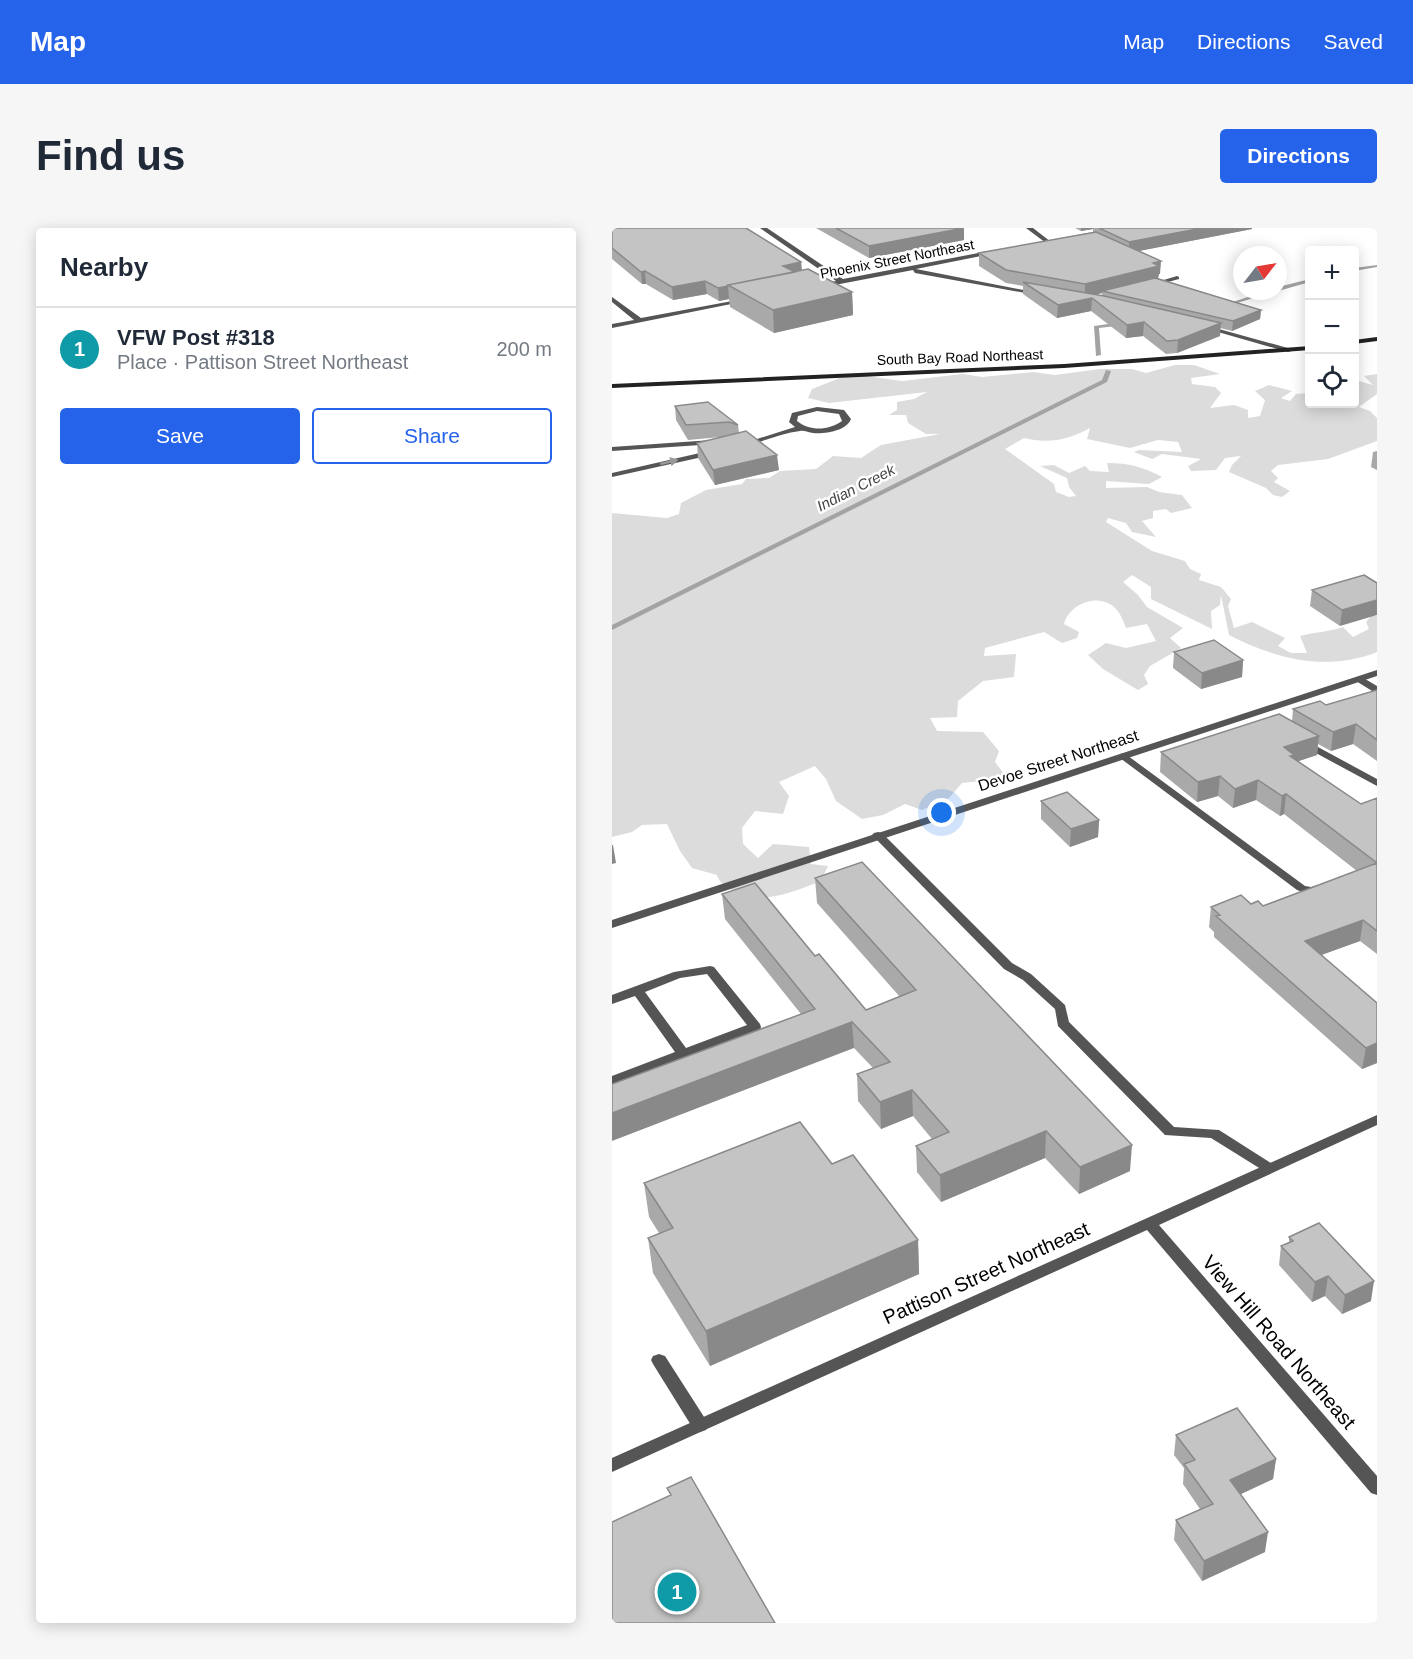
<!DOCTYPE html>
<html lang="en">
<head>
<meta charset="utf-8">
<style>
	body { margin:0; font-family:Helvetica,sans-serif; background:#f6f6f7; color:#1f2937 }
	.controls { position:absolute; right:18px; top:18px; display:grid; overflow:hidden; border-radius:6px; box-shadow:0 3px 15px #0003 }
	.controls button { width:54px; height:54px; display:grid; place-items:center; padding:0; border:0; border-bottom:2px solid #e0e1e3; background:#fff; color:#1f2937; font:30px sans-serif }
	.compass { position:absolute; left:621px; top:18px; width:54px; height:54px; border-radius:50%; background:#fff; box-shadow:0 3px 15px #0003; rotate:59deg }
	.you { position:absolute; left:330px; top:585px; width:21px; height:21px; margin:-15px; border:4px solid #fff; border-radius:50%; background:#1a73e8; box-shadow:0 0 0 9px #1a73e833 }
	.badge { display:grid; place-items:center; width:39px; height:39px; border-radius:50%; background:#2563eb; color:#fff; font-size:20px; font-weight:700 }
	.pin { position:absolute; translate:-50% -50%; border:3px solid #fff; box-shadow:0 2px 6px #0006 }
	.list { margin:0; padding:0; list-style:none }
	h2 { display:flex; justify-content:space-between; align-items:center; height:78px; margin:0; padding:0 24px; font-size:26px }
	h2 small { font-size:20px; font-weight:400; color:#747a83 }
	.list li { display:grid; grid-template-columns:39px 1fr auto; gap:18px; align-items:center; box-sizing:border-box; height:84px; padding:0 24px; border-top:2px solid #e0e1e3 }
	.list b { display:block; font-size:22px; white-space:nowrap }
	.list p { margin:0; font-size:20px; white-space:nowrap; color:#747a83 }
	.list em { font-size:20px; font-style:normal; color:#747a83 }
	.actions { display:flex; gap:12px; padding:18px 24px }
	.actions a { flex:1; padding:14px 0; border:2px solid #2563eb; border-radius:6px; text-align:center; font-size:21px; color:#2563eb }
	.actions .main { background:#2563eb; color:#fff }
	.icon { flex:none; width:33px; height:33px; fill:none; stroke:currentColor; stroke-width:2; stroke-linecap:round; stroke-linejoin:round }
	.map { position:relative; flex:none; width:765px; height:1395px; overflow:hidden; border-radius:6px }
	header { display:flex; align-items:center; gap:36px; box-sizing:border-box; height:84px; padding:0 30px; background:#2563eb; color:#fff }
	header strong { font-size:28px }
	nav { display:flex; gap:33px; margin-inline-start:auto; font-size:21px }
	.intro { display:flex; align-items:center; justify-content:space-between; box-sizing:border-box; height:144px; padding:0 36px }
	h1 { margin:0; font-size:42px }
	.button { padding:15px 27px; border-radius:6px; background:#2563eb; color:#fff; font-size:21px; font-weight:700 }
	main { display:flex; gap:36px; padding:0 36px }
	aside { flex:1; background:#fff; border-radius:6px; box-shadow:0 3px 15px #0003 }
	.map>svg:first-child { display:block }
</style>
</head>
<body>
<header>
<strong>Map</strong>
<nav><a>Map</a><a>Directions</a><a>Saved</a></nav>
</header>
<div class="intro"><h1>Find us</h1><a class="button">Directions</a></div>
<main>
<aside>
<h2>Nearby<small></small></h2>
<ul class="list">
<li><span class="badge" style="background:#0f9aa8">1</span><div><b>VFW Post #318</b><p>Place · Pattison Street Northeast</p></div><em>200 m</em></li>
</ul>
<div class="actions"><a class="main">Save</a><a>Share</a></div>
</aside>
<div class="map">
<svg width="765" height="1395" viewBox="0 0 765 1395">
	<rect width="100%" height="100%" fill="#fff"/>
	<path fill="#dcdcdc" d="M563 137H582L608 146 579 150 580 156 603 159 609 165 598 180 622 177 636 182V190L648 188 653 172 643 163 657 157 680 163 669 170 678 173 684 166 697 165 698 176H742L743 152 761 157 752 148 765 146V166L747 179 758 183 765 190V213L716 231 666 237 659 243 666 250 662 254 678 263 670 269 661 267 654 260 617 244 620 237 629 228 613 230 604 242 579 243 576 238 589 231 550 226 540 231 522 224 527 222 570 224 566 214 546 212 518 220 475 211 478 200C456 212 436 216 412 210L393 221 442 256 444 264 457 269 464 268 457 259 455 250 428 238 442 237 457 245 473 238 478 243 497 244 495 235C517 235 531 239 550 249L537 256 494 253V260L535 259 547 264 570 267 580 280 559 285 554 281 541 283V290L530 293 544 309 520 304 514 295 496 290 494 294 540 323 573 333 578 341 589 346 587 352 609 359 619 371 616 378 622 400 640 394 673 410 666 418 679 425H695L688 408C703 404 716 404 731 399L741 409 757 401 754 394 760 387 765 388V424C715 444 663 431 617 407L609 367 608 377 599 383 600 401 539 371V359L520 347 511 354 526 367 535 379 571 400 558 410 569 420 538 438 532 447 536 456 526 462 491 441 476 427 494 415 514 420 544 413 535 396 514 400C511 392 507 381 498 376 481 366 456 378 452 396L467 404 465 410 450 415 432 404 373 420 372 428 404 426 402 449 371 453 346 473 345 489 318 490 325 503 371 504 387 523 383 534 395 550 350 555 337 570 310 582 293 576 271 587 250 591 224 573 214 551 203 538 167 554 177 568 171 586 143 583 130 600 131 616 146 630 161 616 197 619 199 636 216 638 209 653C180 664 146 680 117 660 111 656 107 654 105 647L80 640 68 623 55 596 30 597 20 604 0 609V285L55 290 67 286 69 275 94 262 130 256 134 251 157 250 168 243 204 241 221 228 249 230 269 217 328 206H314L296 195 294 187H277L285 182V174L302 171 315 164 217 175 196 170 200 161 230 149 254 148 290 153 351 146 370 149 421 144 443 147 488 141H520L534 145Z"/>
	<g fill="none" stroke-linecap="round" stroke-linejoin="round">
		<path fill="#a3a3a3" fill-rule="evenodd" d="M765 37V39L742 43V40Z
			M698 51V54L666 63V59Z
			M655 63H663L616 78 611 77Z
			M510 94 513 96 512 97 487 100 489 127 484 128 482 98Z
			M494 142 499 143 495 154 0 402V397L490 152Z"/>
		<path fill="#555" fill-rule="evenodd" d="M565 48 567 49V51L538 59 535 57Z
			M205 179 232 182 239 191C234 203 214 206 201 205 197 205 192 202 188 203 170 205 150 214 133 218L129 216 183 199 177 194 180 185ZM205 183 227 186 230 193C217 202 199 204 185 193L186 188Z
			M100 212H103V216L0 223V219Z
			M101 222 105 224 104 226 0 249V245Z
			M748 448 765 458V466L744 453 743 451Z
			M693 512 765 551V558L689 517 688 515Z
			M512 525 693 658 699 659 710 656 716 660 714 662 699 667 685 662 508 530 507 528 508 526Z
			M266 604 270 605 400 735 419 746 453 777 457 794 562 899 607 902 662 937 664 940 662 943H652L599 910 553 907 446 798 443 781 411 752 392 741 262 609 260 607 262 605Z
			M98 738 102 739 148 796 149 799 148 802 0 857V848L63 824 23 768 0 776V767L62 744ZM95 746 135 797 74 820 33 764 68 750Z
			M47 1126 53 1128 94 1192 96 1197 94 1202 88 1204 82 1202 41 1136 39 1132 41 1128Z"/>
		<path fill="#555" fill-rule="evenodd" d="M148 0H155L231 51 382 22 385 24 384 25 304 41 427 65 424 67 303 45 301 42 207 60 204 58 205 57 224 53Z
			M414 0H421L439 14 434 15Z
			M0 69 29 90 131 71 134 73 0 100V96L22 92 0 74Z
			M592 98H596L683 122 676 124 592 100Z
			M765 442V448L0 700V692Z
			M765 887V897L547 997 765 1248V1267L759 1265 535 1002 0 1244V1230Z"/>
		<path fill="#222" fill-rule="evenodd" d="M765 109V113L742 116V112Z
			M698 118V122L452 140 0 160V156L452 136Z"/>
	</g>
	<path fill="#a9a9a9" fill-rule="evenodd" d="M0 0 189 34 190 43 240 64 241 87 162 105 118 79 117 71 107 73 95 66 61 72 34 56H30L0 31Z
		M204 0H352V12L257 30Z
		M463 0H640V1L526 23 548 46H547L546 50 649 82 648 91 620 103 608 100V108L565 125 554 126 531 108 514 110 479 83 445 90 411 66V58L394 55 367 38V25L481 4V1L469 3ZM490 65V68L483 67Z
		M63 178 126 197 127 205 167 242 103 257 86 230 85 215 109 209 76 212 64 192Z
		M765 223V242L759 239 761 224Z
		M752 347 728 398 698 378 700 362Z
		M562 424 631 432 630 449 589 461 561 440Z
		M765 462V533L741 516 719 523 706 516 705 527 686 533 749 576 765 570V726L748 713 709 727 765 775V835L750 841 602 709V704L597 699 599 679 639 676 651 678 745 643 672 586 668 588 644 572 621 580 606 568 585 574 548 544 549 524 680 493 681 481 714 477Z
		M429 573 487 592 486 609 458 619 429 591Z
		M203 650 518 943 467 966 433 930 329 974 305 944 304 918 320 911 301 888 269 901 246 873 245 846 261 840 242 820 189 786 113 691 110 666 203 728 254 782 288 769 205 675Z
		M220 936 306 1012 307 1046 98 1138 41 1045 36 1010 47 1005 37 989 32 955Z
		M677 1009 759 1073 730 1086 713 1068 700 1074 667 1037 669 1018 677 1014Z
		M564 1207 664 1231 661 1251 629 1266 653 1324 590 1353 562 1312 564 1292 588 1281 571 1256 572 1240 562 1227Z"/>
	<path fill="#898989" d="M352 0V12L257 30V18Z
		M469 0H481V1L469 3Z
		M590 0H640V1L517 25V14Z
		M549 33 548 46H547L546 50 490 63V65L473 69V56Z
		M189 34 190 46 172 48 171 38Z
		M33 43 34 56H30L29 44Z
		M93 53 95 66 61 72 60 59Z
		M116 58 117 71 107 73 106 60Z
		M240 64 241 87 162 105 161 82Z
		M480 70 479 83 445 90 446 77Z
		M649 82 648 91 620 103 621 93Z
		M532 94 531 108 514 110 515 97Z
		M609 95 608 108 565 125 566 112Z
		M165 227 167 242 103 257 101 242Z
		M765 372V387L728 398 730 382Z
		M631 432 630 449 589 461 590 445Z
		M744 496 741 516 719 523 721 504Z
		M707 508 705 527 681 535 672 519Z
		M608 548 606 568 585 574 586 554Z
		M646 552 644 572 621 580 623 561Z
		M674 566 672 586 668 588 670 568Z
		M487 592 486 609 458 619 459 601Z
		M0 617H1L4 635 0 636Z
		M751 692 748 713 690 734 693 713Z
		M240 794 242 820 0 913V885Z
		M765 815V835L750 841 754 820Z
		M300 862 301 888 269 901 268 874Z
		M434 903 433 930 329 974 328 947Z
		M520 917 518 943 467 966 468 939Z
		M306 1012 307 1046 98 1138 94 1103Z
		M716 1048 713 1068 700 1074 703 1054Z
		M762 1053 759 1073 730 1086 733 1067Z
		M664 1231 661 1251 616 1272 618 1252Z
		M656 1304 653 1324 590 1353 592 1333Z"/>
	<path fill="#c4c4c4" stroke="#898989" stroke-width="1.5" d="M0 0H134L189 34 171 38 183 44 116 57V58L106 60 93 53 60 59 33 43 29 44 0 20Z
		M224 0H352L257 18Z
		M487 0H590L517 14Z
		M484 4 549 33 541 35 547 38 473 56 394 42 367 25Z
		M196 41 240 64 161 82 116 57Z
		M543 50 649 82 621 93 490 63Z
		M411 54 492 68 609 95 566 112 555 113 532 94 515 97 480 70 446 77Z
		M96 174 126 197 117 194 74 197 63 178Z
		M134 203 165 227 101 242 85 215Z
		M752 347 765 355V372L730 382 700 362Z
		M602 412 631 432 590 445 562 424Z
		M765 462V512L744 496 721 504 681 481 708 473 714 477Z
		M667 486 707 508 672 519 682 527 678 528 749 576 765 570V703L751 692 693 713 765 775V815L754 820 604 688 608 687 599 679 629 667 639 676 646 673 651 678 765 635 674 566 670 568 646 552 623 561 608 548 586 554 549 524Z
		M455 564 487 592 459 601 429 573Z
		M250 634 520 917 468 939 434 903 328 947 304 918 337 904 300 862 268 874 245 846 278 834 240 794 0 885V856L203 781 110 666 143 655 203 728 207 726 254 782 304 762 203 650Z
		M188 894 220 936 241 927 306 1012 94 1103 36 1010 61 1000 32 955Z
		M707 995 762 1053 733 1067 716 1048 703 1054 669 1018 681 1013 677 1009Z
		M625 1180 664 1231 618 1252 656 1304 592 1333 564 1292 601 1276 572 1236 583 1232 564 1207Z
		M79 1249 163 1395H0V1294L59 1267 55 1260Z"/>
	<defs><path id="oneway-solid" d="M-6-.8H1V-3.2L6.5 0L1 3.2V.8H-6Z" transform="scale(1.5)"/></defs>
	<use fill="#999" href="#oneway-solid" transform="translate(57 234) rotate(-13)"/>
	<g text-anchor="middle" stroke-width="5" stroke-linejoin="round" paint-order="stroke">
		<g font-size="14" fill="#000" stroke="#fff">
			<text transform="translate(285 31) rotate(-11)" y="5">Phoenix Street Northeast</text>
			<text transform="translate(348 129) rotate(-2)" y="5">South Bay Road Northeast</text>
		</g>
		<g font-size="15" font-style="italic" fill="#444" stroke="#fff">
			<text transform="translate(244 260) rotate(-27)" y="5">Indian Creek</text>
		</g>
		<g font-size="16" fill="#000" stroke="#fff">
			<text transform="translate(446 532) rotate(-18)" y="6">Devoe Street Northeast</text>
		</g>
		<g font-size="20" fill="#000" stroke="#fff">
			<text transform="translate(374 1045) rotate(-24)" y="7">Pattison Street Northeast</text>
			<text transform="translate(667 1114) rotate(49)" y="7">View Hill Road Northeast</text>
		</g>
	</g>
</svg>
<div class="controls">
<button>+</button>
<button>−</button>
<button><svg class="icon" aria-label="locate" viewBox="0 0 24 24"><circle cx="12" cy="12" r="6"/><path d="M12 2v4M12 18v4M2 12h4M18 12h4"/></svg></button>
</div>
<svg class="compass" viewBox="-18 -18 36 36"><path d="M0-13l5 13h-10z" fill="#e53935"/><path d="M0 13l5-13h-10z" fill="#747a83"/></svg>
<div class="you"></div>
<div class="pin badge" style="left:65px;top:1364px;background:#0f9aa8">1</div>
</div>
</main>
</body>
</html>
